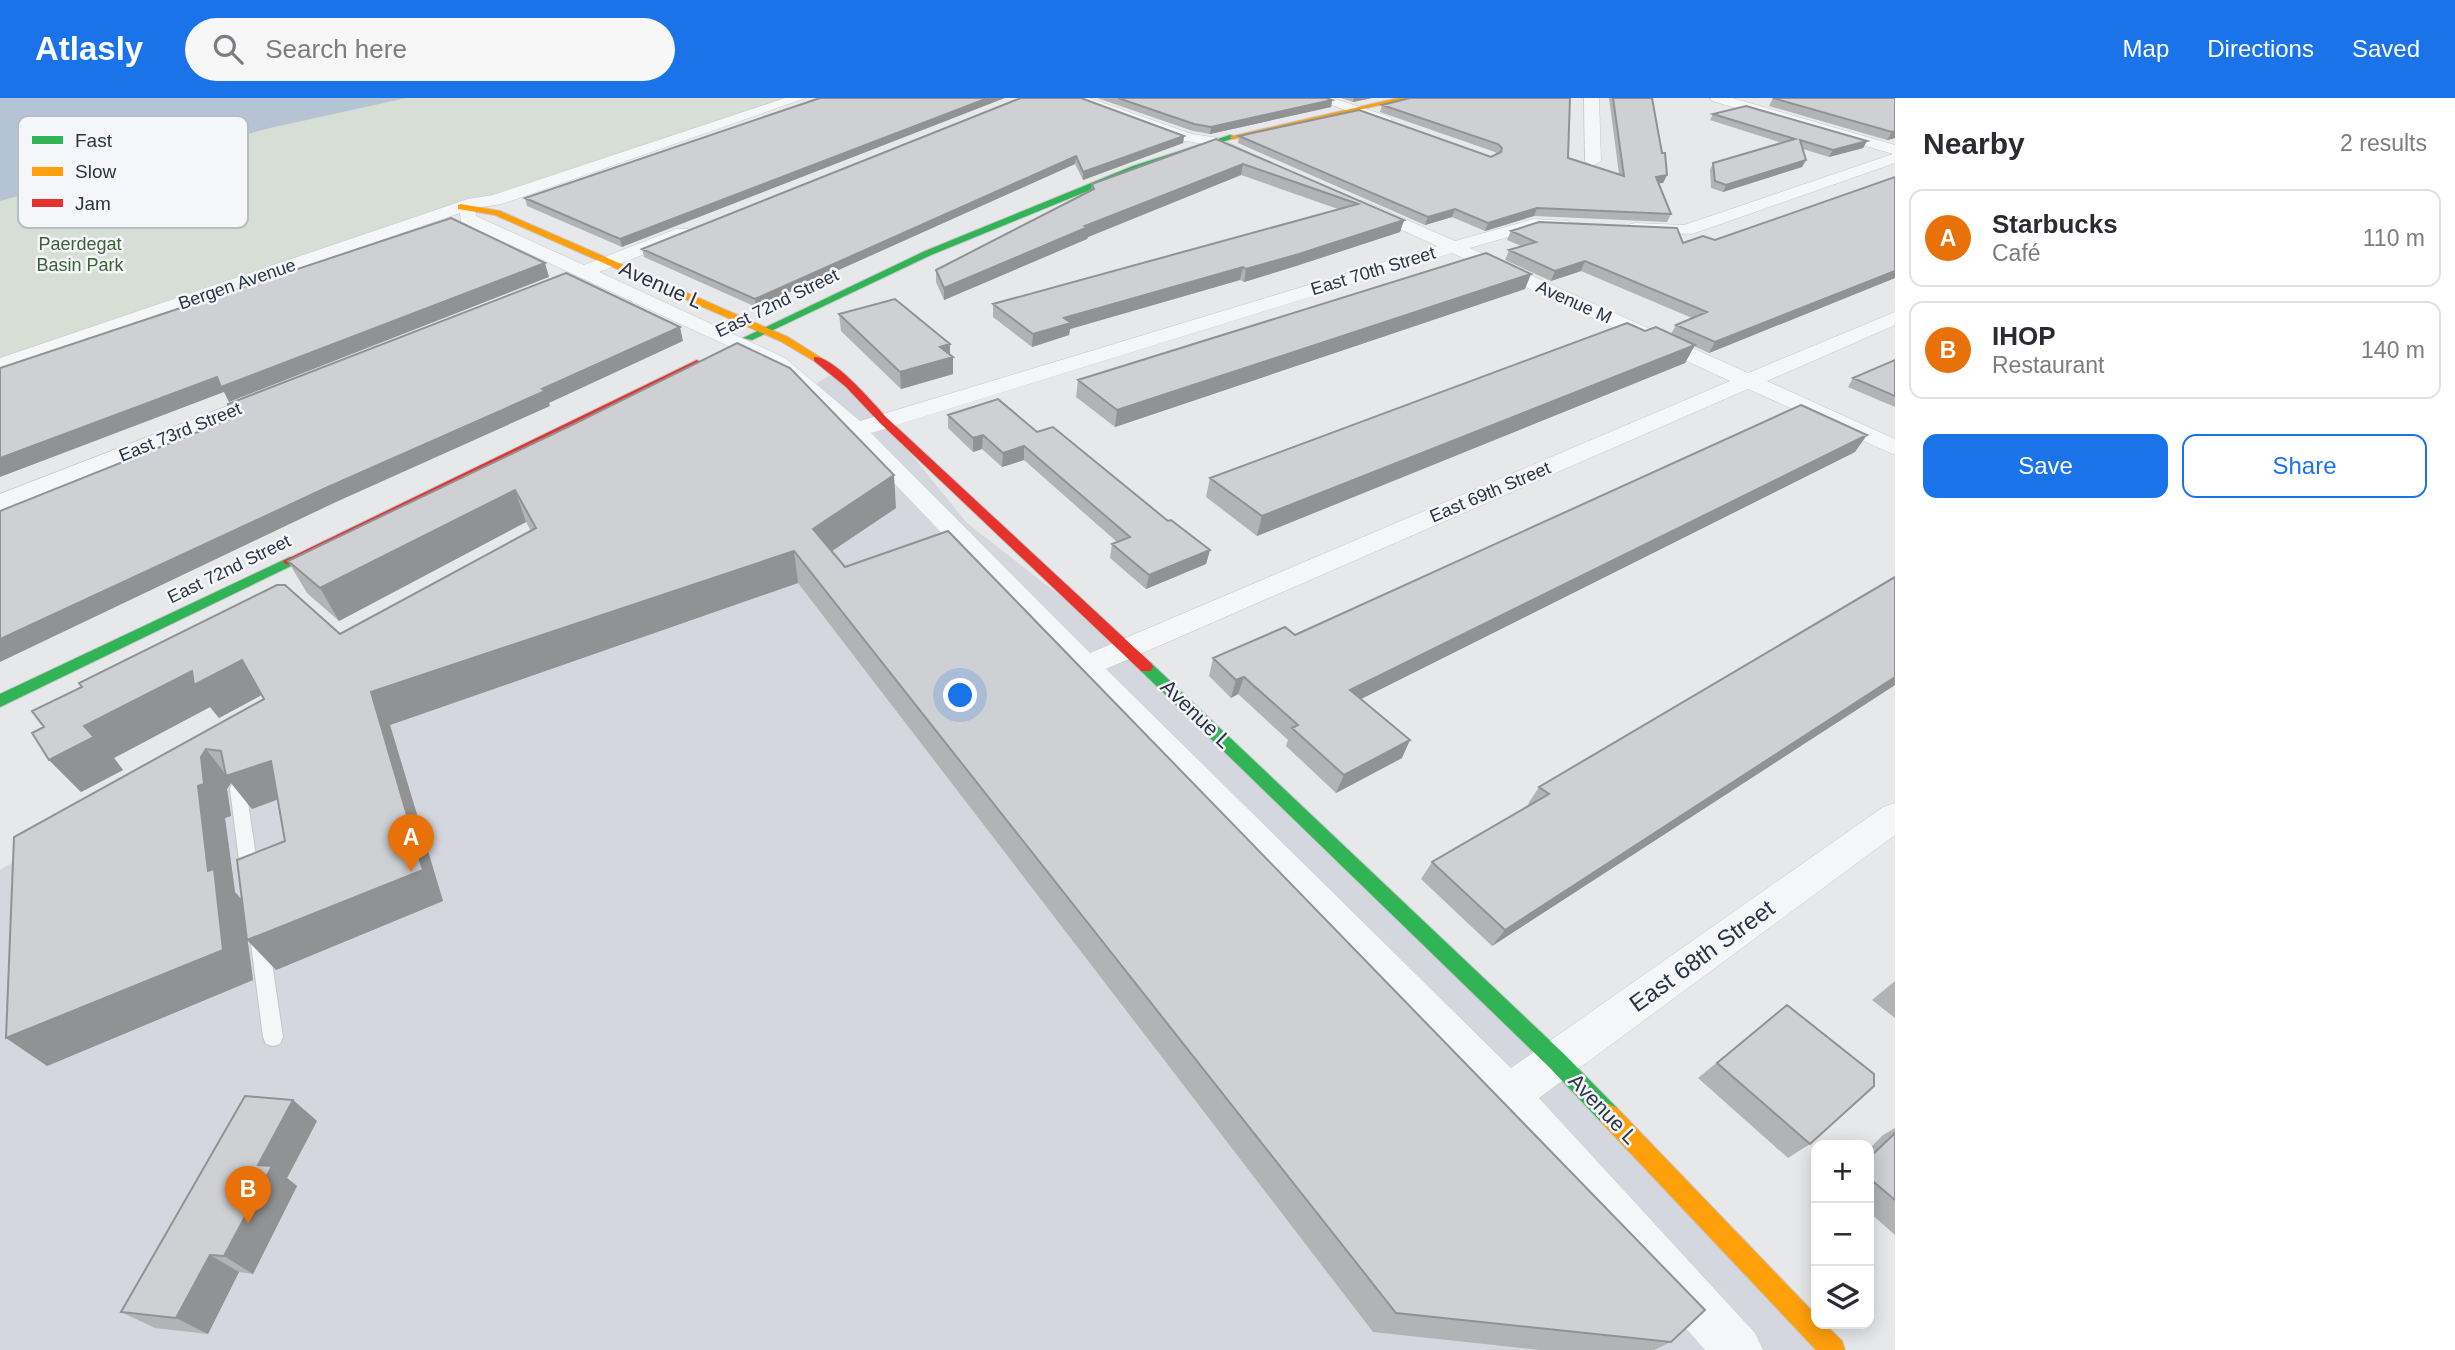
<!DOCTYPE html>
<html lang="en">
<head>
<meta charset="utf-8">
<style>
	body { margin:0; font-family:Helvetica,sans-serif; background:#f7f7f7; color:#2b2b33 }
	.controls { position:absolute; right:21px; bottom:21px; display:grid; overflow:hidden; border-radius:14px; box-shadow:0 4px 18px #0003 }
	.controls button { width:63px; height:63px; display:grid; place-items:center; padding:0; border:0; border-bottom:2px solid #e1e1e2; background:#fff; color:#2b2b33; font:35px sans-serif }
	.you { position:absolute; left:961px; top:598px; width:24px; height:24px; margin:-18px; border:5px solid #fff; border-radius:50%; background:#1a73e8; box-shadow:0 0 0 10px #1a73e833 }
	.badge { display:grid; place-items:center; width:46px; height:46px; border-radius:50%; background:#1a73e8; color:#fff; font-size:23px; font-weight:700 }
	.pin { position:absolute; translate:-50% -58px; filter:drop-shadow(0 2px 4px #0008) }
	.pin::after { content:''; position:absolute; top:37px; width:24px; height:21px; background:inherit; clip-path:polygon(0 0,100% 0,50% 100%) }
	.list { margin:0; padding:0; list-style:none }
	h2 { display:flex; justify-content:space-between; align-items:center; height:91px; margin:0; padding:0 28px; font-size:30px }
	h2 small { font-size:23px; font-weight:400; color:#7c7c81 }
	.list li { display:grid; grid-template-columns:46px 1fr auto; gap:21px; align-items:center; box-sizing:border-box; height:98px; margin:0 14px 14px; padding:0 14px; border:2px solid #e1e1e2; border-radius:14px }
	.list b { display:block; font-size:26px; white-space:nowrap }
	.list p { margin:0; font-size:23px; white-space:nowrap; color:#7c7c81 }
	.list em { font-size:23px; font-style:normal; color:#7c7c81 }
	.actions { display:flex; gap:14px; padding:21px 28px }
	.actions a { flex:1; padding:16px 0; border:2px solid #1a73e8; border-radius:14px; text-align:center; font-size:24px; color:#1a73e8 }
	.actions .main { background:#1a73e8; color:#fff }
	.icon { flex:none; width:38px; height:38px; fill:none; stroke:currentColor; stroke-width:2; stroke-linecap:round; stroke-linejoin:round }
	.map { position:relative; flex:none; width:1895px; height:1252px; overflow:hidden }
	header { display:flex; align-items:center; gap:42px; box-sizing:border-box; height:98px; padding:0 35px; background:#1a73e8; color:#fff }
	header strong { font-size:33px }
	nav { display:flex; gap:38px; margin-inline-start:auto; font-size:24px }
	.search { width:490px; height:63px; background:#f7f7f7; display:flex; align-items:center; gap:18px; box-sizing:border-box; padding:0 24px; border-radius:38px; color:#7c7c81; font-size:26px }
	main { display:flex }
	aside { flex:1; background:#fff }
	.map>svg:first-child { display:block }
</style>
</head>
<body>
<header>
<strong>Atlasly</strong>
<div class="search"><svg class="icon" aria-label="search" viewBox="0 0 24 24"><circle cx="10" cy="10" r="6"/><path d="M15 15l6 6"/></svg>Search here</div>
<nav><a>Map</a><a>Directions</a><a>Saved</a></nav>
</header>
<main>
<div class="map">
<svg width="1895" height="1252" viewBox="0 0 1895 1252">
	<rect width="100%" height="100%" fill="#e6e8ea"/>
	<path fill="#d4d7dd" d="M834 275 884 323 967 425 1127 550 1831 1252H0V772Z"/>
	<path fill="#d6ded6" d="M372 0H800L0 268V95Z"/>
	<path fill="#b4c4d5" d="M0 0H406L270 30 0 103Z"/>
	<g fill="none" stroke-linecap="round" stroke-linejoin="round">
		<defs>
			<path id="lane" d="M238 685 244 686 246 691 259 778 256 783 250 785 244 783 241 778 230 691 232 686Z
				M259 830 266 832 268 838 283 939 280 946 273 948 266 946 263 939 250 838 252 832Z"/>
			<path id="street" d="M785 0H806L502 106 475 110 476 118 584 167 676 131H688L691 135 688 139 599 174 785 260 860 323 1437 148 1358 112 1356 108 1358 104 1364 103 1455 143 1534 121 1569 123 1572 127 1569 131H1535L1470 150 1748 275 1895 214V227L1767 283 1895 341V357L1748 291 1106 571 1511 970 1883 709 1895 705V737L1539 1000 1755 1235 1763 1252H1705L1493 1012 848 337 771 268 461 124 460 115 0 273V260L468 101 493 97ZM1452 155 1730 283 1090 555 871 335Z
				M1069 0H1089L1192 36 1219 40 1248 54 1240 59 1211 47 1185 43Z
				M1313 0H1333L1390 19 1392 22 1390 25H1380Z
				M1584 0H1599L1601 63 1593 68 1585 63Z
				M1710 0H1732L1895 47V65L1692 136 1630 134 1627 130 1630 126 1636 125 1684 127 1893 56 1712 3Z
				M269 292 277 294 280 299 277 304 0 413V396Z"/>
			<path id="fast" d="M1230 37 1237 39 1139 72 931 157 752 242 743 240 925 153 1133 68Z
				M290 459 295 460V466L0 609V596Z
				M1146 564 1151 565 1564 956 1617 1010 1620 1017 1617 1024 1609 1028 1601 1024 1550 970 1141 573 1139 569Z"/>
			<path id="slow" d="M1398 0H1410L1233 41 1229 39Z
				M461 106 500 113 788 239 823 261 814 263 780 243 495 117 458 111V107Z
				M1609 1006 1617 1010 1816 1217V1226H1825L1842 1243 1845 1252H1816L1601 1024 1598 1017 1601 1010Z"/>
			<path id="jam" d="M814 259C833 257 874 306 888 321L1151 565 1153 569 1151 573H1141L880 325 846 289 814 263Z
				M697 262 702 265 701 267 295 466H285L283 463Z"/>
		</defs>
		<use href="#lane" stroke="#c4c6c8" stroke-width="2"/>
		<use href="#street" stroke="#c4c6c8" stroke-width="1"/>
		<use href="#fast" stroke="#c4c6c8" stroke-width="2"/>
		<use href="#slow" stroke="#c4c6c8" stroke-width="2"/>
		<use href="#jam" stroke="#c4c6c8" stroke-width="2"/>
		<use href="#lane" fill="#f5f6f7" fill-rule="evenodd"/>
		<use href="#street" fill="#f5f6f7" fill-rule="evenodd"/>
		<use href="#fast" fill="#30b455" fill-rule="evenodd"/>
		<use href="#slow" fill="#ff9f0a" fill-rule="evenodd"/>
		<use href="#jam" fill="#e5322d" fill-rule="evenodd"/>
	</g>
	<path fill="#b1b3b5" d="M820 0 622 149 527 108 525 100Z
		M1021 0 1184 38 1183 45 1083 82 1075 66 756 209 644 159 642 151Z
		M1097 0H1326L1332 2 1331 9 1210 36 1193 33Z
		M1341 0H1372L1353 4Z
		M1609 0H1652L1667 77 1663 85H1659L1671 116 1667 124 1534 118 1485 133 1452 119 1425 127 1238 45 1239 38 1491 59 1497 56 1495 54 1380 14 1382 7 1568 60 1619 76Z
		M1773 0H1895V40L1887 42 1769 8Z
		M1713 16 1867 43 1863 50 1829 59 1803 51 1806 62 1802 69 1723 94 1711 90 1710 72 1713 65 1782 45 1710 22Z
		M1216 41 1404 122 1400 134 1296 168 1244 184 1240 182 1070 231 1069 237 1032 249 993 219V206L1338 111 1241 77 1088 139 1087 141 944 202 936 184V172L1091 93 1092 86Z
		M1895 79V180L1709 255 1694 248 1685 265 1257 438 1206 399 1210 380 1645 233 1671 236 1676 227 1692 220 1581 173 1551 183 1505 162 1509 152 1521 148 1507 142 1511 133 1683 145 1715 142Z
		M1525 191 1115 329 1076 299 1078 282Z
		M839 216 950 257 953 276 901 291 841 233Z
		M1895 262V309L1848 289 1853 280Z
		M948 317 1037 334 1210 452 1206 466 1146 491 1110 460 1112 446 1117 444 1024 362 1002 369 982 351 973 354 948 330Z
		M576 325 896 410 832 453 845 469 1671 1244 1654 1252H1540L1373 1234 798 485 390 627 443 803 276 872 285 743 278 701 252 711 231 685 227 691 231 718 225 720 235 794 242 802 253 882 47 968 14 739 264 601 262 597 219 620 210 609 114 660 123 672 81 694 49 662 340 536 531 433 526 424 339 523 307 495 288 463Z
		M1855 354 1361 601 1402 660 1336 695 1286 648 1288 642 1238 596 1231 600 1209 578 1213 560 1295 537Z
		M1895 587 1492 848 1421 781 1432 764 1529 707 1528 706 1539 689Z
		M1895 883V920L1872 902Z
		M1787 907 1810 1046 1788 1060 1698 980Z
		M293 1002 317 1023 287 1080 297 1088 253 1176 239 1174 208 1236 155 1230 121 1214Z
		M1895 1030V1137L1869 1114V1051L1883 1037Z"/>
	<path fill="#909294" d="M988 0H1005L622 149 620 141Z
		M1354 0H1372L1353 4Z
		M1332 2 1331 9 1210 36 1211 29Z
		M1895 33V40L1887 42 1892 34Z
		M1184 38 1183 45 1083 82V74Z
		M1867 43 1863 50 1829 59 1833 52Z
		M1076 58 1075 66 756 209 755 201Z
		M1806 62 1802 69 1723 94 1726 87Z
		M1243 66 1241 77 1088 139 1087 141 944 202V190L1085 128Z
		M1667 77 1663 85 1652 86 1656 79Z
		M1537 110 1534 118 1485 133 1488 125Z
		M1455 111 1452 119 1425 127 1428 119Z
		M1404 122 1400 134 1296 168 1244 184 1246 171Z
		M1585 163 1581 173 1551 183 1555 173Z
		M545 165 549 179 229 304 224 294 0 379V360L217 279Z
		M1243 169 1240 182 1070 231 1069 237 1032 249 1033 236 1064 220Z
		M1895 173V180L1709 255 1715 244Z
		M1531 176 1525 191 1115 329 1117 312Z
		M680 229 683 243 549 305 550 308 336 404 0 564V541L328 389Z
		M950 246V260L953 259V276L901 291 900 274 940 249Z
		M1695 247 1685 265 1257 438 1262 418Z
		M983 337 982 351 973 354V340Z
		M1867 337 1855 354 1343 610 1350 592Z
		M1024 348V362L1002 369 1003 355Z
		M894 377 896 410 817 463 813 431Z
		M515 392 526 424 339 523 320 490Z
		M1210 452 1206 466 1146 491 1149 477Z
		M794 453 798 485 390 627 443 803 276 872 247 842 371 594Z
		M242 562 265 595 219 620 210 609 114 660 123 672 81 694 49 662 84 628 192 573Z
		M1244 579 1238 596 1231 600 1236 582Z
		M1895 579V587L1492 848 1505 832Z
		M1410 642 1402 660 1336 695 1344 677Z
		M206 651 227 678 271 663 295 695 252 711 231 685 227 691 231 718 225 720 235 794 242 802 253 882 47 968 6 940 208 773 198 688 201 659Z
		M293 1002 317 1023 287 1080 297 1088 253 1176 224 1158 258 1067Z
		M210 1157 239 1174 208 1236 176 1220Z"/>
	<path fill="#ced0d3" stroke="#909294" stroke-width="2" d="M820 0H988L620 141 525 100Z
		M1021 0H1081L1184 38 1083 74 1076 58 755 201 642 151Z
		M1118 0H1326L1332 2 1211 29 1194 26Z
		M1410 0H1570L1568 60 1624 78 1613 0H1652L1662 55H1665L1667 77 1656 79 1671 116 1537 110 1488 125 1455 111 1428 119 1239 38 1359 12 1491 59 1501 54 1502 50 1498 46 1382 7Z
		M1773 0H1895V33L1892 34Z
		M1746 8 1867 43 1833 52 1800 42 1806 62 1726 87 1715 83 1713 65 1795 41 1713 16Z
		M1216 41 1404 122 1299 156 1246 171 1243 169 1064 220 1071 225 1033 236 993 206 1358 106 1243 66 1085 128 1088 129 944 190 936 172 1094 91 1092 86Z
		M1895 79V173L1715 244 1676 227 1707 214 1585 163 1555 173 1509 152 1536 144 1511 133 1539 124 1677 130 1683 145 1703 138 1715 142Z
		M451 120 545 165 221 289 217 279 0 360V270Z
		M1486 155 1531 176 1117 312 1078 282Z
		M566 175 680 229 542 291 545 293 328 389 0 541V413L233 320 228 306Z
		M895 201 950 246 940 249 953 259 900 274 839 216Z
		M1627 225 1645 233 1656 229 1695 247 1262 418 1210 380Z
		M737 245 790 270 894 377 813 431 845 469 948 433 1705 1212 1671 1244 1396 1215 794 453 371 594 423 772 247 842 237 762 285 743 271 663 226 678 221 653 206 651 201 659 204 686 198 688 208 773 214 771 223 852 6 940 14 739 264 601 242 562 194 587 192 573 84 628 94 639 49 662 32 635 44 629 32 613 82 589 79 585 277 487H285L340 536 536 430 515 392 320 490 288 463 576 325Z
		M1895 262V298L1853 280Z
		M998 301 1037 334 1053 329 1168 423 1171 422 1210 452 1149 477 1112 446 1130 439 1024 348 1003 355 983 337 973 340 948 317Z
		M1801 307 1867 337 1350 592 1410 642 1344 677 1292 630 1298 627 1244 579 1236 582 1213 560 1285 529 1295 537Z
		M1895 479V579L1505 832 1432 764 1549 696 1539 689Z
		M1787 907 1874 976V988L1810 1046 1717 965Z
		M245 998 293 1002 258 1067 272 1068 224 1158 210 1157 176 1220 121 1214Z
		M1895 1035V1102L1869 1080V1060Z"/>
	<g text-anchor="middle" stroke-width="5" stroke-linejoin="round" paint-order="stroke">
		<g font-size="18" fill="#3f6138" stroke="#f4f6f9">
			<text x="80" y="152">Paerdegat<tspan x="80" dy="21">Basin Park</tspan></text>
		</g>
		<g font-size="18" fill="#2b3445" stroke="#f4f6f9">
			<text transform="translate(1373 173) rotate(-17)" y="6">East 70th Street</text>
			<text transform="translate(237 186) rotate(-19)" y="6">Bergen Avenue</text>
			<text transform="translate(1574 204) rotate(24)" y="6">Avenue M</text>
			<text transform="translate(777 205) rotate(-26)" y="6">East 72nd Street</text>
			<text transform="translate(180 334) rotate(-22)" y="6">East 73rd Street</text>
			<text transform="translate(1490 394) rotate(-23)" y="6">East 69th Street</text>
			<text transform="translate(229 471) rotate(-26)" y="6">East 72nd Street</text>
		</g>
		<g font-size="21" fill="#2b3445" stroke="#f4f6f9">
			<text transform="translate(661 187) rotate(24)" y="7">Avenue L</text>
			<text transform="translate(1196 616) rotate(44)" y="7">Avenue L</text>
			<text transform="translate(1603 1011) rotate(46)" y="7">Avenue L</text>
		</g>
		<g font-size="24" fill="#2b3445" stroke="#f4f6f9">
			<text transform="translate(1702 858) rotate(-36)" y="8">East 68th Street</text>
		</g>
	</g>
	<rect x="18" y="18" width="230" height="112" rx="10" fill="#f4f6f9" stroke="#b8bcc3" stroke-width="2"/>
	<rect x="32" y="38" width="31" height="8" fill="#30b455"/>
	<rect x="32" y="69" width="31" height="9" fill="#ff9f0a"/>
	<rect x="32" y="101" width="31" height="8" fill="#e5322d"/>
	<g font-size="19" fill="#2b3445">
		<text x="75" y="49">Fast</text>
		<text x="75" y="80">Slow</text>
		<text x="75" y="112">Jam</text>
	</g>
</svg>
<div class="controls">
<button>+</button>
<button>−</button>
<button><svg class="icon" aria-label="layers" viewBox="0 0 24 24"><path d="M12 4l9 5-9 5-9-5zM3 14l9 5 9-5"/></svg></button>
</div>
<div class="you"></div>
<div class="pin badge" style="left:411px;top:774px;background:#e8710a">A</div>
<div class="pin badge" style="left:248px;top:1126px;background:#e8710a">B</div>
</div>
<aside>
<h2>Nearby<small>2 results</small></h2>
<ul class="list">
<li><span class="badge" style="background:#e8710a">A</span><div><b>Starbucks</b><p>Café</p></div><em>110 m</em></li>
<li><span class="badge" style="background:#e8710a">B</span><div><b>IHOP</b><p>Restaurant</p></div><em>140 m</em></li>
</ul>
<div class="actions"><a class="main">Save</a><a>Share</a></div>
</aside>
</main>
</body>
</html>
